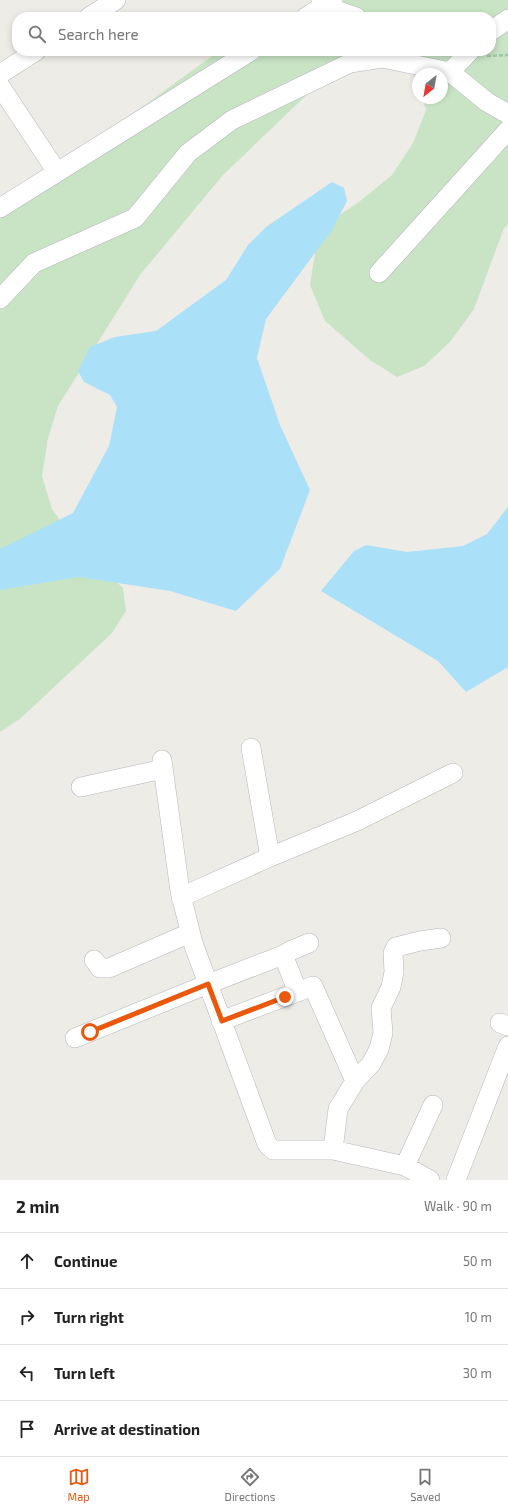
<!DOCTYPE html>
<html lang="en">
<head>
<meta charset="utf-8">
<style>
	body { margin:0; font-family:"Exo 2",sans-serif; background:#f6f6f6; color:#222 }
	.compass { position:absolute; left:412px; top:68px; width:36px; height:36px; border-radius:50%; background:#fff; box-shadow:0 2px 6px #0003; rotate:211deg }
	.stop { position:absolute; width:12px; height:12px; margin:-9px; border:3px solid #ea580c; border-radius:50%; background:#fff }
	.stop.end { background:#ea580c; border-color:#fff; box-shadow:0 1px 4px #0008 }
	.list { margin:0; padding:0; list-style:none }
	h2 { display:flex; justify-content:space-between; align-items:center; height:52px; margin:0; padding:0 16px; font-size:17px }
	h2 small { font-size:13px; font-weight:400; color:#767676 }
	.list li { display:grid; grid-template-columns:26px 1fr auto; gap:12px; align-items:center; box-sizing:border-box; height:56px; padding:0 16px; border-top:1px solid #e0e0e0 }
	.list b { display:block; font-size:15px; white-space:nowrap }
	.list em { font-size:13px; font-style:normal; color:#767676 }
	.icon { flex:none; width:22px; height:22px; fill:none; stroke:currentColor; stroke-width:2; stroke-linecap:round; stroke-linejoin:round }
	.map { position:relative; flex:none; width:508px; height:1180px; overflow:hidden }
	.search { position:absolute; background:#fff; box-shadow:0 2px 6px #0003; left:12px; right:12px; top:12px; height:44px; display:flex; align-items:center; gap:10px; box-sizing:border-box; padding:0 14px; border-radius:16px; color:#767676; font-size:15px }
	.sheet { height:276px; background:#fff }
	nav { display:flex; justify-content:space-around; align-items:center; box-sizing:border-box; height:56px; border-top:1px solid #e0e0e0; background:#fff; font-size:11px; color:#767676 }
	nav a { display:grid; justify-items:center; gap:2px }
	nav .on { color:#ea580c }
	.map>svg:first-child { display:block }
</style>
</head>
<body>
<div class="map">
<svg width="508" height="1180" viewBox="0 0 508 1180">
	<rect width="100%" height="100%" fill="#eeece6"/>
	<path fill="#c8e4c4" d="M336 0H508V224L504 228 474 309 450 342 424 366 397 377 370 360 325 321 310 285 316 247 335 218 359 202 392 175 413 143 426 110 422 98H442V74H418V86L414 75 378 56 336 67 223 175 140 275 58 406 48 438 42 476 52 509 76 542 123 588 126 611 112 633 21 718 0 732V218L25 183 87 147 219 51H491V17H293Z"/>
	<path fill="#abe0f9" d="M332 182 344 188 347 201 332 230 266 319 257 358 280 425 310 490 280 569 236 611 170 591 79 577 0 590V549L73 513 109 446 117 407 110 395 84 382 78 371 90 347 115 337 156 331 226 280 248 245 266 227Z
		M508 507V667L466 692 438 661 321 591 354 551 366 545 407 552 463 546 487 534Z"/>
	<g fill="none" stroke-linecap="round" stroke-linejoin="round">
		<defs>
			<path id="street" d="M321 0 324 6 356 17
				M89 17 116 0
				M306 17 333 0
				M491 31 508 19
				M450 72 470 51
				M0 74 36 51
				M0 86 57 172
				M0 208 251 51
				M379 273 508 130
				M0 299 34 263 135 218 188 153 232 120 350 63 382 58 450 72 487 102 508 114
				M162 760 180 891 193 943 267 1144 273 1150H333L405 1166 430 1180
				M81 787 163 769
				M270 857 357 821 453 773
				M181 897 270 857 251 748
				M283 955 298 992
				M94 960 100 968H109L190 933
				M221 1021 313 986 355 1081 338 1109 333 1150
				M500 1023 508 1026
				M75 1038 208 984 283 955 290 951 309 943
				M355 1081 371 1064 379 1049 383 1033 381 1008 391 987 394 972 393 953 396 947 420 941 441 938
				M405 1166 433 1105
				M456 1180 508 1046"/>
		</defs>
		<use href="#street" stroke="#b3b6b9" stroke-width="20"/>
		<path stroke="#9fc7a6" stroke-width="2.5" stroke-dasharray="4 2" stroke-linecap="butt" d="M487 56 508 55"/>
		<use href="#street" stroke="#fff" stroke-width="19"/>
	</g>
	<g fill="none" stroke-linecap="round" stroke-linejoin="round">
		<path stroke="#ea580c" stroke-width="5" d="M90 1032 208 984 222 1021 285 997"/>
	</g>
</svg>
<svg class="compass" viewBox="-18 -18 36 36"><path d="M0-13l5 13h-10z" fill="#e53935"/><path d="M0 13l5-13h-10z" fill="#767676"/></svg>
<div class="stop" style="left:90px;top:1032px"></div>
<div class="stop end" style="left:285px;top:997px"></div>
<div class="search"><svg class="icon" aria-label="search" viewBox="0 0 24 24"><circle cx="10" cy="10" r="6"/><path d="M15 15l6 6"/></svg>Search here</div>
</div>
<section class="sheet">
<h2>2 min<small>Walk · 90 m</small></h2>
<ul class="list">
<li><svg class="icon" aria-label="ahead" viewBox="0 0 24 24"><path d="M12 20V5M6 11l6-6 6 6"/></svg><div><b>Continue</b></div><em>50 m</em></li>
<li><svg class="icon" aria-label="right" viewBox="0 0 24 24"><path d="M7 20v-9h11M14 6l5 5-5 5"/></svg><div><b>Turn right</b></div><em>10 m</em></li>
<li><svg class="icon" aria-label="left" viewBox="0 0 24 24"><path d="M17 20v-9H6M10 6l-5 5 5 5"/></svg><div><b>Turn left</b></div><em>30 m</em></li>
<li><svg class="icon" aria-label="arrive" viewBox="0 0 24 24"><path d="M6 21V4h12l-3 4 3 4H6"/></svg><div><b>Arrive at destination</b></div></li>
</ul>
</section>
<nav>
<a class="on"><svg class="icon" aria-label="map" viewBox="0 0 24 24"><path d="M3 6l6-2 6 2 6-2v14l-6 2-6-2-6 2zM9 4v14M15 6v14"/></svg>Map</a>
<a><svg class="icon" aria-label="directions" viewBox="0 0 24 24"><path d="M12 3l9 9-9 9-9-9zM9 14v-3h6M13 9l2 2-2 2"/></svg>Directions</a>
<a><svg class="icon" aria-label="saved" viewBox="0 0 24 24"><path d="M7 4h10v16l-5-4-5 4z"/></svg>Saved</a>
</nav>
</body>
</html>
